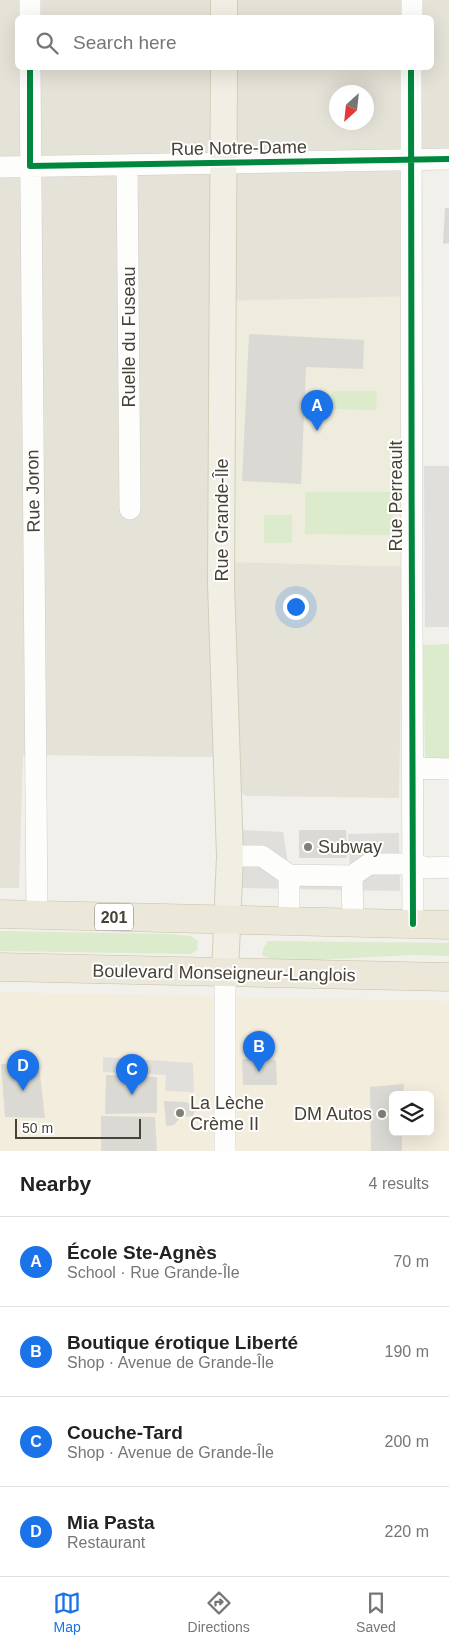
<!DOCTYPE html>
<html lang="en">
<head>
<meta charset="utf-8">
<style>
	body { margin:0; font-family:Arial,sans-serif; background:#f6f6f6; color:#222 }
	.controls { position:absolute; right:15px; bottom:15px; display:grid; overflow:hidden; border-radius:8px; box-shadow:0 5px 20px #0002 }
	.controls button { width:45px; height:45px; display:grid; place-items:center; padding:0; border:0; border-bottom:1px solid #e0e0e0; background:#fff; color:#222; font:25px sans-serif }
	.compass { position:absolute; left:329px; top:85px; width:45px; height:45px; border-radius:50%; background:#fff; box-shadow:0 5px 20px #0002; rotate:207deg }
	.scale { position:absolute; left:15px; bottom:12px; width:126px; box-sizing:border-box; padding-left:5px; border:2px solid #474237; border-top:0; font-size:14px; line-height:18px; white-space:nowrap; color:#474237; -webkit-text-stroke:4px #fff; paint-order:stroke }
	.you { position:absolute; left:295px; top:606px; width:18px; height:18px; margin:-12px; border:4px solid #fff; border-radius:50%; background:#1a73e8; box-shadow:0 0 0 8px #1a73e833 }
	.badge { display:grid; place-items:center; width:32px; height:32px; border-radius:50%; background:#1a73e8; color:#fff; font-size:16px; font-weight:700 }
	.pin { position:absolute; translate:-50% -41px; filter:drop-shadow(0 1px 2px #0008) }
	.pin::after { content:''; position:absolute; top:26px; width:18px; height:15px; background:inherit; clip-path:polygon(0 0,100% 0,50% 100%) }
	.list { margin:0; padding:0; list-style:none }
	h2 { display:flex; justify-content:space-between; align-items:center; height:65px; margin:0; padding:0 20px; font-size:21px }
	h2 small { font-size:16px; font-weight:400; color:#767676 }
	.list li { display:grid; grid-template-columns:32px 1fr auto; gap:15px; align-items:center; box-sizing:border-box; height:90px; padding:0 20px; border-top:1px solid #e0e0e0 }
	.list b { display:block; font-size:19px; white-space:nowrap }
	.list p { margin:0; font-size:16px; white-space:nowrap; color:#767676 }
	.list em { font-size:16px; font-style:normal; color:#767676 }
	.icon { flex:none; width:28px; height:28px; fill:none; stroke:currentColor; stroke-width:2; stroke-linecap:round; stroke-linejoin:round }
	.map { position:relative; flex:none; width:449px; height:1151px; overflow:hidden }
	.search { position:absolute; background:#fff; box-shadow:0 5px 20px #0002; left:15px; right:15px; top:15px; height:55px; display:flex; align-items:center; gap:12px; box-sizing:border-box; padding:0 18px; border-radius:8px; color:#767676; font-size:19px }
	.sheet { height:425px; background:#fff }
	nav { display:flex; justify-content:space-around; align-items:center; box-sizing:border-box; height:70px; border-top:1px solid #e0e0e0; background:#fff; font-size:14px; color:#767676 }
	nav a { display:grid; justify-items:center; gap:2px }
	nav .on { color:#1a73e8 }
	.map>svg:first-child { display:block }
</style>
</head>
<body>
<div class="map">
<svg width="449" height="1151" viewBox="0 0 449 1151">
	<rect width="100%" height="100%" fill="#f1f0eb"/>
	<path fill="#e5e2d8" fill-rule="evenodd" d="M0 0H449V162L410 160 399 798 245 796 212 757 23 755 19 888H0ZM18 18H432V68H18ZM336 92H366V122H336Z"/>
	<path fill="#f3edde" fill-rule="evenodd" d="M0 992 449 1001V1151H0ZM393 1095H430V1132H393Z"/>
	<path fill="#eeecdd" d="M411 296 412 567 222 562 223 301Z"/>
	<path fill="#dbebcc" d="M332 391H377L376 410 332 409Z
		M305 492H393L392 535 305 534Z
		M264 515H292V543H264Z
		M449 644V759H425L423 645Z
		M0 931 171 934 191 936 198 941 197 950 191 954 0 951Z
		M268 941 449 943V956L411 955 279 962 262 955 263 949Z"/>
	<path fill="#e0dfdb" d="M424 466H449V627H425Z
		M242 830 283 832 288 864 350 869 348 834 399 833 400 891 242 888Z
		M103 1057 193 1063 194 1092 165 1091 166 1075 103 1072Z"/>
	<path fill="#dbd9d3" d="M445 208H449V243L443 244Z
		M249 334 364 340 363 369 306 367 301 484 242 481Z
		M299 830H346L347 858H299Z
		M242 1059 276 1060 277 1085H243Z
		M1 1064 39 1065 45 1118 5 1117Z
		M106 1075 157 1077V1113L105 1114Z
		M404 1084 403 1095H393V1132H402V1151H371L370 1087Z
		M164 1101 185 1102 191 1104 195 1110 193 1116 181 1117 174 1125 166 1126Z
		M101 1116 155 1117 157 1151H101Z"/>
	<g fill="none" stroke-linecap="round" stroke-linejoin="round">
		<defs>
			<path id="minor" d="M30 0V18
				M412 18V0
				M30 68 37 915
				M411 68C410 353 413 639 413 924
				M127 165 130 509
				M0 167 449 159
				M414 768 449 769
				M230 856H262L289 875
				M352 876 369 864H412L428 868 446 867 449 868
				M289 921V875L352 876 353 923
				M225 1151V973"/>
			<path id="major" d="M224 18V0
				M224 68 221 583 230 856 225 973"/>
			<path id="highway" d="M0 914 449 925
				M0 967 449 977"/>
		</defs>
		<use href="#minor" stroke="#cfcec8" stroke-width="22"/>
		<use href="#major" stroke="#d3ceb8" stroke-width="28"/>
		<use href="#highway" stroke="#c8c0a7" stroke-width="29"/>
		<use href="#minor" stroke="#fdfdfc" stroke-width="21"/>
		<use href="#major" stroke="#f1efe4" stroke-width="26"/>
		<use href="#highway" stroke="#ebe8da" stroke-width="28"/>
		<defs>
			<path id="cycleway" d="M30 68V166L449 159
				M411 68C410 353 413 639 413 924"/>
		</defs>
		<use href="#cycleway" stroke="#fff" stroke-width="9"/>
		<use href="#cycleway" stroke="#00873e" stroke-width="6"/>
	</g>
	<g fill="#827f76" stroke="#fff" stroke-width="2">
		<circle cx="308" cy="847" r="5"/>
		<circle cx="180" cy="1113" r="5"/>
		<circle cx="382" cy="1114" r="5"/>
	</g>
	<g text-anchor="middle" stroke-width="4" stroke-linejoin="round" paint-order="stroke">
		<rect fill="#fff" stroke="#7e7b73" stroke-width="1" x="95" y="903.5" width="38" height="27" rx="4"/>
		<g font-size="16" font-weight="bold" fill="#474237">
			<text x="114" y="923">201</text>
		</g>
		<g font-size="18" fill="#474237" stroke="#fff">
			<text transform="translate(239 148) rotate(-1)" y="6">Rue Notre-Dame</text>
			<text transform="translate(129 337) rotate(-90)" y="6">Ruelle du Fuseau</text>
			<text transform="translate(33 491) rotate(-91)" y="6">Rue Joron</text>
			<text transform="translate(396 496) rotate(-90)" y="6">Rue Perreault</text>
			<text transform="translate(222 520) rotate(-90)" y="6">Rue Grande-Île</text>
			<text transform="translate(224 973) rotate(1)" y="6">Boulevard Monseigneur-Langlois</text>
		</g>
		<g font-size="18" fill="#474237" stroke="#fff" text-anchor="start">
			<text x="318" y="853">Subway</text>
			<text x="190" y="1109">La Lèche<tspan x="190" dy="21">Crème II</tspan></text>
			<text x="372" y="1120" text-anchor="end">DM Autos</text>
		</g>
	</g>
</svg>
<div class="controls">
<button><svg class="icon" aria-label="layers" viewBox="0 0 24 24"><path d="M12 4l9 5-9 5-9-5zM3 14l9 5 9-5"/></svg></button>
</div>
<svg class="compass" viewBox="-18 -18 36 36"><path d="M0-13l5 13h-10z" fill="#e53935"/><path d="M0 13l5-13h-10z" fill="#767676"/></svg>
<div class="scale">50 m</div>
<div class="you"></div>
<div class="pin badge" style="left:317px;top:431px">A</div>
<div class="pin badge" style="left:259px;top:1072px">B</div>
<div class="pin badge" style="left:132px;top:1095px">C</div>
<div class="pin badge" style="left:23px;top:1091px">D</div>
<div class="search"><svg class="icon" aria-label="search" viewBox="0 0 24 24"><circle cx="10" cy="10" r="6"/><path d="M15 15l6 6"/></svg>Search here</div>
</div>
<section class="sheet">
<h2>Nearby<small>4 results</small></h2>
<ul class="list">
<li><span class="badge">A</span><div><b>École Ste-Agnès</b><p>School · Rue Grande-Île</p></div><em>70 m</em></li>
<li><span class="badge">B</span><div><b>Boutique érotique Liberté</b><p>Shop · Avenue de Grande-Île</p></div><em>190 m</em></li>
<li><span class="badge">C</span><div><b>Couche-Tard</b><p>Shop · Avenue de Grande-Île</p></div><em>200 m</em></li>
<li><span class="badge">D</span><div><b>Mia Pasta</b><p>Restaurant</p></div><em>220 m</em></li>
</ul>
</section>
<nav>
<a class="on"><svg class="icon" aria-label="map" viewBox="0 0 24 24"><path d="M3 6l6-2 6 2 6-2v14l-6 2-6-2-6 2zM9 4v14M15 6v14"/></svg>Map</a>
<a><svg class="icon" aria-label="directions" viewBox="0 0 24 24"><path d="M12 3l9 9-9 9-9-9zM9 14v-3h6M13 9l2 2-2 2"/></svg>Directions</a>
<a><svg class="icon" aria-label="saved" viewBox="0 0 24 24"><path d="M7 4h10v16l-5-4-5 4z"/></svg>Saved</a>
</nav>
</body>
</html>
